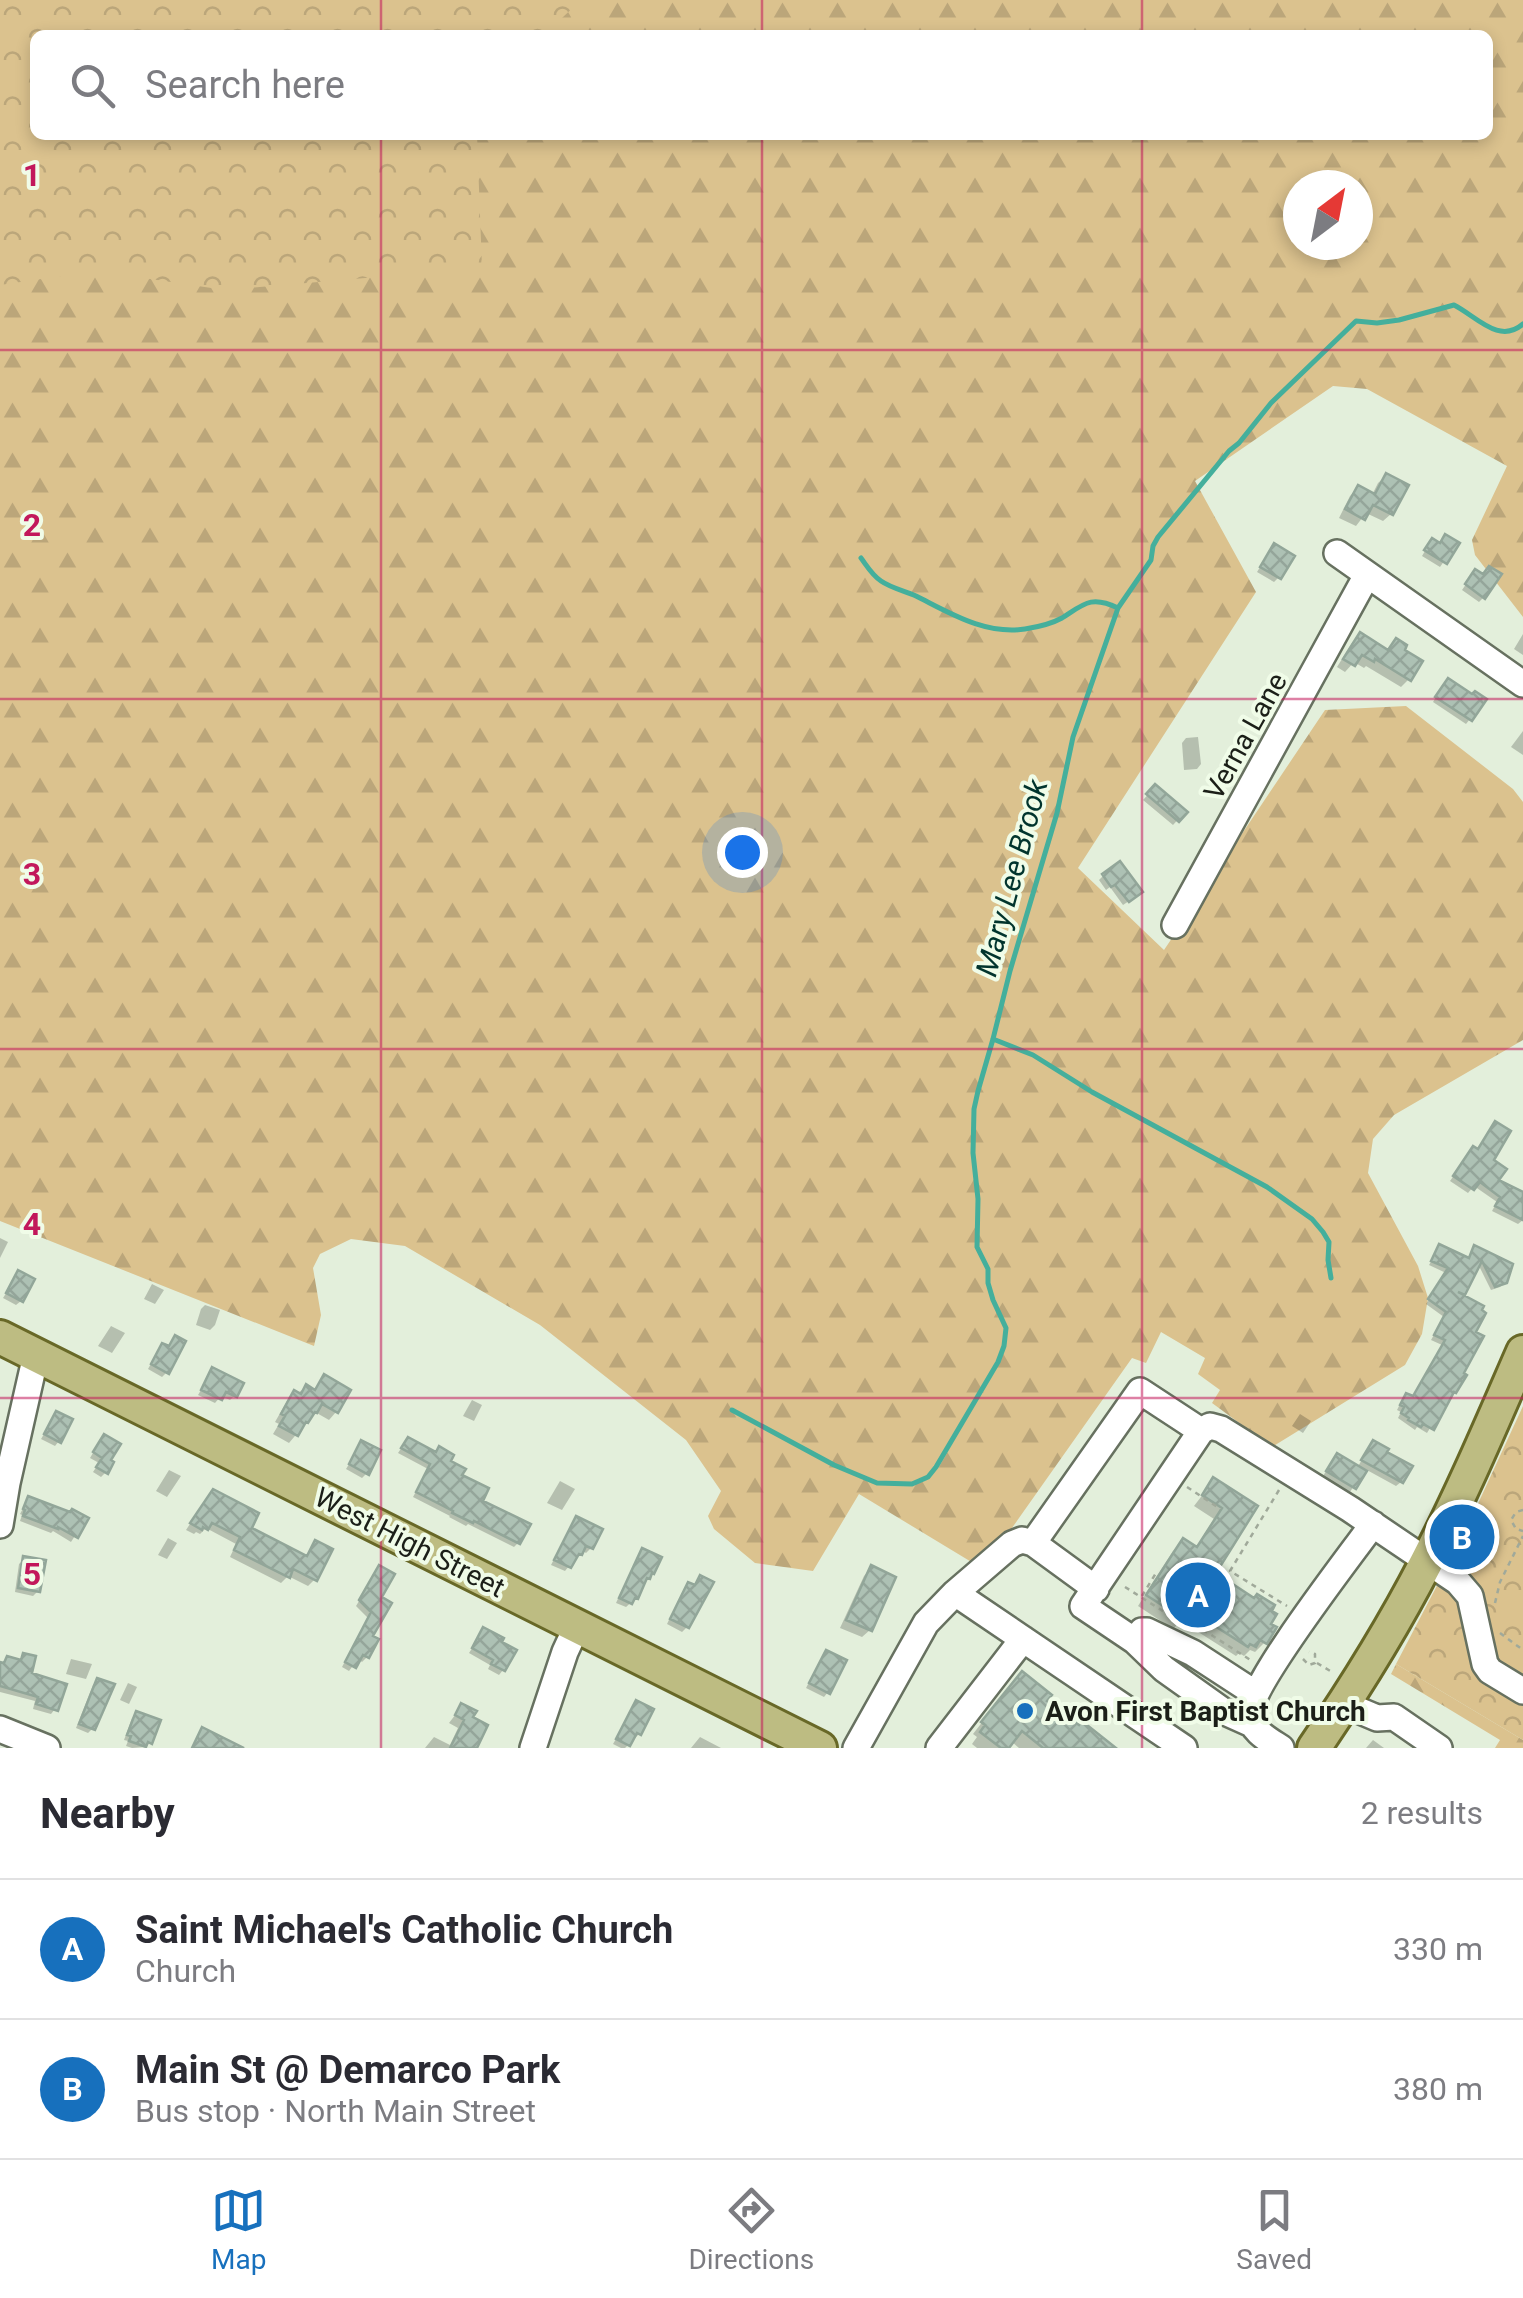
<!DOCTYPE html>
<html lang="en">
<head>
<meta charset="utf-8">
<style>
	body { margin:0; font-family:Roboto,sans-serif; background:#f7f7f7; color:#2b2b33 }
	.compass { position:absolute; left:1283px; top:170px; width:90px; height:90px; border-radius:50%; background:#fff; box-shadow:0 5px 15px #0003; rotate:32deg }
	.you { position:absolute; left:742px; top:852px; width:35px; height:35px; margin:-25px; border:8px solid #fff; border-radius:50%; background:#1a73e8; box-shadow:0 0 0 15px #1a73e833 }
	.badge { display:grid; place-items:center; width:65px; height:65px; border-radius:50%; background:#1770bd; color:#fff; font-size:32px; font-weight:700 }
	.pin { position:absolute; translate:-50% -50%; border:5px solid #fff; box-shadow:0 2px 10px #0006 }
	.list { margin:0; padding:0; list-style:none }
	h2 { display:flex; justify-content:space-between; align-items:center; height:130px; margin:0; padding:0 40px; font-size:42px }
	h2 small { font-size:32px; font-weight:400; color:#7c7c81 }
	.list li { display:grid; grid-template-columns:65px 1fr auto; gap:30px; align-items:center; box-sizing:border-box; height:140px; padding:0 40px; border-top:2px solid #e1e1e2 }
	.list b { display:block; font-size:38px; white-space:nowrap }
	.list p { margin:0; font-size:32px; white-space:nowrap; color:#7c7c81 }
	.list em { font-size:32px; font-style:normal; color:#7c7c81 }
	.icon { flex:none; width:55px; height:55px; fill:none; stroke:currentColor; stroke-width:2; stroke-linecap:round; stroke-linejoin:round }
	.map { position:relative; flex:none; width:1523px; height:1748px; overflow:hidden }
	.search { position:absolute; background:#fff; box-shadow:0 5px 15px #0003; left:30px; right:30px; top:30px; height:110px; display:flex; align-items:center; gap:25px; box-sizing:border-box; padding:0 35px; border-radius:15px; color:#7c7c81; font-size:38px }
	.sheet { height:410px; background:#fff }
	nav { display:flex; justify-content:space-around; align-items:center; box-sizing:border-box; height:140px; border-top:2px solid #e1e1e2; background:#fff; font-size:28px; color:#7c7c81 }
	nav a { display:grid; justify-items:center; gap:5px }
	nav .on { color:#1770bd }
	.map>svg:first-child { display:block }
</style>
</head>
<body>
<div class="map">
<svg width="1523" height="1748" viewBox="0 0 1523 1748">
	<defs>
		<pattern id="forest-firs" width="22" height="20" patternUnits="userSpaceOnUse" patternTransform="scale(2.5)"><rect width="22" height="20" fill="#dbc28e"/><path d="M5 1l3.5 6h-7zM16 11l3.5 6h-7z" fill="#bba67a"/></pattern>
		<pattern id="park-crowns" width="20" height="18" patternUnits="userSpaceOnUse" patternTransform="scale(2.5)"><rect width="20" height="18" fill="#dbc28e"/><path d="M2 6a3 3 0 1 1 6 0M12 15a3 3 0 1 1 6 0" fill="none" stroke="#bba67a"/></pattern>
		<pattern id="building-cross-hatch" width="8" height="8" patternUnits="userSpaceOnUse" patternTransform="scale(2.5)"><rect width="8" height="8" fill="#adc1b4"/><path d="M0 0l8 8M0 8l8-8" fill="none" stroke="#94a59a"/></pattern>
	</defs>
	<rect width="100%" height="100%" fill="#e3efdb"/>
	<path fill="url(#forest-firs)" fill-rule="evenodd" d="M0 0H1523V617L1475 555 1472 540 1507 466 1367 389 1333 386 1195 481 1256 592 1078 868 1164 950 1325 710 1406 706 1513 789 1523 802V1040L1394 1115 1373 1139 1368 1173 1418 1266 1428 1298 1422 1334 1405 1365 1272 1447 1212 1403 1220 1390 1198 1374 1205 1358 1161 1332 1146 1363 1132 1358 983 1569 859 1494 813 1571 755 1563 714 1529 708 1516 721 1491 686 1440 540 1325 405 1246 351 1239 320 1254 313 1268 321 1315 314 1346 0 1221ZM35 35H1488V135H35ZM1298 185H1358V245H1298Z
		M1396 1664 1523 1740V1748H1495L1500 1740 1391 1674Z"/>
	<path fill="url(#park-crowns)" d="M0 0H581L544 35H35V135H477L482 268 225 290 96 271 0 285Z
		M1523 1406V1740L1396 1664 1464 1534Z"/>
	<path fill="#0003" d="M1386 476 1391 514 1383 521 1366 513 1356 526 1339 518 1350 496 1358 488 1372 495 1378 483Z
		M1456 544 1440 567 1422 556 1428 546Z
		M1270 551 1279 577 1274 582 1257 572Z
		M1471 577H1482L1483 598 1479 602 1462 590Z
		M1523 634V655L1514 649Z
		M1360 635 1387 652 1396 641 1409 679 1401 687 1366 666 1364 668 1354 662 1345 672 1337 667 1352 643Z
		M1443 686 1470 719 1466 724 1433 702Z
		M1523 731V755L1511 747Z
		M1198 737 1201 764 1197 769 1184 770 1182 743 1186 738Z
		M1155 787 1185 812 1173 825 1143 800Z
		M1103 876 1135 897 1123 905 1110 887 1106 890 1099 880Z
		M1469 1154 1490 1161 1496 1181 1523 1195V1220L1518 1224 1492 1211 1497 1202 1474 1186 1468 1193 1450 1181Z
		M0 1238 8 1242 0 1258Z
		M1440 1247 1468 1260 1475 1248 1505 1282 1500 1287 1491 1290 1478 1264 1461 1296 1472 1333 1450 1396 1427 1433 1417 1427 1415 1430 1398 1418 1401 1412 1397 1410 1402 1400 1412 1399 1442 1345 1431 1340 1444 1317 1426 1304 1446 1273 1429 1265Z
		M19 1273 21 1301 16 1305 3 1298Z
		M152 1284 164 1290 155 1304 144 1299Z
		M205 1305 220 1310 215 1325 210 1330 196 1325 201 1309Z
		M111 1326 125 1333 112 1353 98 1346Z
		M175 1338 167 1372 162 1377 148 1369 158 1351 168 1348Z
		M213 1370 235 1395 230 1400 221 1396 215 1403 198 1395Z
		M324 1378 336 1412 329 1420 315 1412 289 1443 273 1434 279 1424 275 1422 287 1401 306 1387 313 1391Z
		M472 1400 482 1405 474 1421 463 1416Z
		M56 1414 59 1441 55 1446 41 1439Z
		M1300 1414 1311 1421 1303 1433 1292 1426Z
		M100 1441 106 1472 101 1477 93 1472 99 1463 90 1458Z
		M362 1443 367 1473 362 1478 346 1469Z
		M404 1444 448 1462 518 1543 514 1547 468 1524 466 1526 449 1517 450 1516 413 1497 428 1469 398 1453Z
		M1369 1448 1401 1482 1396 1486 1365 1469 1350 1492 1323 1476 1333 1460 1357 1468Z
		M169 1470 181 1476 167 1497 156 1491Z
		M1214 1480 1255 1507 1212 1574 1265 1642 1255 1652 1250 1650 1244 1656 1239 1653 1236 1656 1181 1621 1173 1629 1138 1606 1173 1551 1183 1541 1195 1549 1214 1519 1194 1506Z
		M560 1481 575 1489 562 1510 547 1503Z
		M207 1498 248 1529 305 1558 316 1543 314 1580 308 1586 288 1576 281 1583 230 1557 236 1544 206 1528 200 1534 196 1532 194 1534 186 1530Z
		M28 1499 86 1519 71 1542 53 1531 51 1533 20 1521 22 1515 20 1514Z
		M577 1519 599 1530 591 1548 586 1553 582 1550 565 1571 551 1565 572 1524Z
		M168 1538 177 1543 167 1559 158 1555Z
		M642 1551 643 1582 636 1598 626 1607 616 1603 638 1556Z
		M24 1559 38 1591 33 1596 15 1592 19 1564Z
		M379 1568 378 1598 367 1657 362 1662 358 1659 349 1671 342 1667 368 1618 356 1606Z
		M871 1568 870 1630 862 1637 840 1628 864 1576Z
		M700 1578 687 1627 682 1632 667 1624 684 1589 688 1585 693 1587Z
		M484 1630 503 1670 499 1675 488 1669 490 1665 469 1653Z
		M826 1653 828 1692 824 1697 806 1688 822 1657Z
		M24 1656 29 1674 55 1709 51 1714 33 1709 35 1701 0 1692V1666L7 1659 18 1662Z
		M71 1659 92 1664 86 1679 66 1674Z
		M98 1680 93 1728 88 1733 76 1728 93 1685Z
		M128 1683 137 1687 129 1704 120 1700Z
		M1011 1685 1044 1701 1112 1748H1019L1011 1741 1005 1748H977L972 1744 977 1737 973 1734Z
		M637 1703 639 1734 625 1748H621L613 1744Z
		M462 1706 470 1718 474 1748H425L434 1737 450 1745 458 1728 449 1723Z
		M137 1714 150 1742 145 1747 132 1748 126 1746 128 1741 124 1740 132 1718Z
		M700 1737 721 1748H691Z
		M1373 1740 1384 1748H1366Z"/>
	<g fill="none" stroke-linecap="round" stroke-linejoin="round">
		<path stroke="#44af9c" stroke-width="5" d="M861 558C867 566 872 575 881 581 891 588 905 591 916 596 950 613 985 635 1025 629 1038 627 1051 624 1062 618 1084 604 1091 595 1118 608
			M993 1039 1033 1055 1092 1092 1267 1187 1312 1219 1323 1232 1329 1242 1328 1260 1331 1278
			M732 1410 834 1465 877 1483 912 1484 928 1477 936 1467 998 1362 1004 1346 1006 1328 993 1300 988 1283V1269L977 1247 978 1199 973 1153 974 1109 978 1091 993 1039 1010 971 1057 813 1073 737 1118 608 1151 560 1153 546 1158 537 1229 451 1239 443 1271 403 1356 321 1377 323 1399 320 1454 305C1476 316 1499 345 1523 324"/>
	</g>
	<path fill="url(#building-cross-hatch)" stroke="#92a699" stroke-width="2.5" d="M1386 473 1409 485 1393 515 1373 505 1365 520 1345 509 1358 485 1375 494Z
		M1445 534 1460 543 1447 564 1424 550 1432 538 1440 543Z
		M1274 543 1295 556 1281 579 1260 567Z
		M1489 566 1502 574 1485 599 1465 584 1475 569 1483 574Z
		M1360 632 1388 650 1396 638 1407 645 1405 650 1423 661 1411 681 1375 659 1374 662 1362 655 1355 666 1343 659Z
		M1448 678 1472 694 1475 691 1487 699 1472 721 1435 697Z
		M1155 784 1188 812 1179 822 1146 794Z
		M1120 861 1143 892 1129 902 1115 885 1111 887 1102 874Z
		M1495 1121 1511 1131 1494 1160 1507 1169 1499 1180 1523 1192V1220L1495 1206 1500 1197 1480 1182 1474 1190 1453 1176 1473 1146 1478 1149Z
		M1439 1244 1469 1258 1474 1245 1513 1264 1507 1283 1495 1287 1482 1261 1465 1295 1458 1292 1484 1306 1482 1310 1486 1313 1476 1332 1484 1336 1464 1373 1467 1375 1456 1393 1454 1392 1434 1430 1423 1424 1421 1427 1408 1420 1409 1418 1401 1413 1404 1407 1400 1405 1406 1393 1413 1396 1445 1340 1434 1335 1446 1312 1428 1299 1448 1268 1431 1261Z
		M18 1270 35 1279 23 1302 6 1293Z
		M175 1335 186 1341 169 1374 151 1364 162 1343 169 1346Z
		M212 1367 244 1383 237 1397 226 1392 222 1400 201 1390Z
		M324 1374 351 1390 338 1413 322 1404 317 1413 315 1412 308 1423 306 1422 298 1436 279 1426 285 1416 281 1414 294 1390 301 1394 306 1384 315 1390Z
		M56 1411 73 1419 61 1443 44 1434Z
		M104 1434 121 1444 111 1460 114 1462 108 1474 96 1467 102 1458 93 1452Z
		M408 1437 436 1452 439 1446 454 1455 451 1461 466 1469 462 1475 489 1488 483 1501 531 1524 520 1544 474 1521 473 1523 452 1513 453 1511 416 1492 430 1464 401 1448Z
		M361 1440 381 1450 369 1475 349 1464Z
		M1373 1440 1389 1449 1387 1452 1413 1466 1403 1483 1361 1460Z
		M1337 1453 1367 1471 1356 1489 1326 1471Z
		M1213 1477 1258 1506 1216 1573 1254 1598 1257 1594 1275 1605 1272 1611 1277 1614 1271 1624 1277 1627 1267 1644 1260 1640 1256 1647 1250 1644 1248 1647 1191 1611 1185 1620 1146 1595 1183 1538 1197 1547 1222 1508 1202 1495Z
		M213 1489 259 1513 252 1528 307 1556 315 1540 333 1549 317 1581 293 1569 290 1578 234 1550 240 1537 212 1523 208 1530 203 1527 202 1530 190 1523Z
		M28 1496 70 1512 72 1509 89 1518 78 1538 58 1527V1529L23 1516 25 1510 23 1509Z
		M576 1516 603 1529 593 1549 586 1546 582 1555 579 1554 571 1568 554 1560Z
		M642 1548 662 1557 654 1574 652 1573 650 1579 647 1578 638 1599 635 1598 632 1604 619 1598Z
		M23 1556 46 1560 40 1592 18 1588Z
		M379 1565 395 1574 382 1597 392 1603 373 1636 379 1639 369 1658 363 1655 356 1668 345 1662 371 1612 359 1600Z
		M871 1565 896 1577 872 1631 846 1620Z
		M700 1575 714 1582 689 1628 670 1619 688 1582 695 1585Z
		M483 1627 504 1638 502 1642 517 1650 505 1671 491 1664 493 1660 472 1648Z
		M826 1650 847 1660 830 1694 809 1683Z
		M23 1653 36 1656 32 1673 67 1684 58 1711 36 1704 38 1697 0 1686V1662L4 1663 7 1656 21 1660Z
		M1022 1671 1052 1695 1047 1701 1079 1725 1082 1721 1116 1748H1043L1022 1731 1009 1748H1001L980 1732 985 1725 981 1722Z
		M97 1678 115 1684 95 1730 79 1724Z
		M636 1700 654 1709 641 1735 637 1733 630 1746 616 1739Z
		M461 1703 477 1711 473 1717 488 1725 477 1748H450L464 1720 455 1715Z
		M136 1711 161 1720 152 1744 148 1742 146 1747 129 1741 131 1736 127 1735Z
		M202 1727 244 1748H192Z"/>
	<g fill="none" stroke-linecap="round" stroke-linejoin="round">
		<defs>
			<path id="minor" d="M1337 553 1523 684
				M1175 925 1367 575
				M0 1525 7 1483 36 1355
				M1096 1589 1033 1543 1140 1391 1201 1431
				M955 1593 1184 1748
				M1135 1641 1142 1631H1147L1193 1653 1256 1694
				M1344 1704 1377 1718 1394 1717 1439 1748
				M1252 1724 1223 1711 1164 1669 1135 1641 1083 1606 1201 1431 1210 1426 1221 1429 1350 1509 1458 1582 1470 1596 1485 1664 1490 1671 1523 1691
				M0 1729 47 1748
				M533 1748 565 1652 577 1626
				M856 1748 926 1623 955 1593 1012 1544 1022 1540 1033 1543
				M939 1748 1023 1639
				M1281 1748C1269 1740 1251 1731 1250 1715 1248 1686 1351 1555 1373 1524"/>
			<path id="major" d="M0 1337 820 1748
				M1314 1748C1355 1688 1393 1627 1426 1563 1462 1494 1492 1423 1523 1352"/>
		</defs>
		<use href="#minor" stroke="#677160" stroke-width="30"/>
		<use href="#major" stroke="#686827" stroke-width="38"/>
		<path stroke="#a0a99a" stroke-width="2.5" stroke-dasharray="5 5" stroke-linecap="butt" d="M1187 1487 1219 1508
			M1279 1490 1230 1571 1287 1606
			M1523 1510 1516 1512 1511 1520 1516 1529 1523 1531
			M1125 1587 1177 1620
			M1142 1596 1156 1573
			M1495 1603 1500 1582 1523 1536
			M1188 1627 1191 1622 1252 1661
			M1500 1633 1523 1650
			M1303 1659 1309 1665 1315 1663V1654L1309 1652
			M1317 1663 1332 1672"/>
		<use href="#minor" stroke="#fff" stroke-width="25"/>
		<use href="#major" stroke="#bdbc82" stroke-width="32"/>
	</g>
	<path fill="none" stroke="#c2185b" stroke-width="2.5" stroke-opacity="0.55" d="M381 0V35M762 0V35M1142 0V35M381 135V1748M762 135V1748M1142 135V1748M0 350H1523M0 699H1523M0 1049H1523M0 1398H1523"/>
	<circle fill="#1770bd" stroke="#f0fce8" stroke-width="4" cx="1025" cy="1711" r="10"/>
	<g text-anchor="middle" stroke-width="8" stroke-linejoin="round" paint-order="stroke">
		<g font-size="28" fill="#1b1f18" stroke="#f0fce8">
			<text transform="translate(1245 736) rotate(-61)" y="10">Verna Lane</text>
			<text transform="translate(410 1542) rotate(27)" y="10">West High Street</text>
		</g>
		<g font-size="28" font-weight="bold" fill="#1b1f18" stroke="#f0fce8" text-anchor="start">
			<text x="1045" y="1721">Avon First Baptist Church</text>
		</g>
		<g font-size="30" font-style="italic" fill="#01342d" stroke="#f0fce8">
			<text transform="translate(1012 878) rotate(-75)" y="10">Mary Lee Brook</text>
		</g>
	</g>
	<g font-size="32" text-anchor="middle" font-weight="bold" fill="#c2185b" stroke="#f0fce8" stroke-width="8" stroke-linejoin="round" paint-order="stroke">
		<text x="32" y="186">1</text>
		<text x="32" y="536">2</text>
		<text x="32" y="885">3</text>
		<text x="32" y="1235">4</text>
		<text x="32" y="1585">5</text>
	</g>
</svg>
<svg class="compass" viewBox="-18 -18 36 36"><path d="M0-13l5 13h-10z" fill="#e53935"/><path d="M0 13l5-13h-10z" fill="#7c7c81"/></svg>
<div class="you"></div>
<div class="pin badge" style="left:1198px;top:1595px">A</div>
<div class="pin badge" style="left:1462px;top:1537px">B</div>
<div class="search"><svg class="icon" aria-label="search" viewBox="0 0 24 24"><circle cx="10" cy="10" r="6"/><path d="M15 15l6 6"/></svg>Search here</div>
</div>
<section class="sheet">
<h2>Nearby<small>2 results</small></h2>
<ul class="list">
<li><span class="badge">A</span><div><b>Saint Michael's Catholic Church</b><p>Church</p></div><em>330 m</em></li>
<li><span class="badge">B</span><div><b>Main St @ Demarco Park</b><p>Bus stop · North Main Street</p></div><em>380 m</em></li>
</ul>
</section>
<nav>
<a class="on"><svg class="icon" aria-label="map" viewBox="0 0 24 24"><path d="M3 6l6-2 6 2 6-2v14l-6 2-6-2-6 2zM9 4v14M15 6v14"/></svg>Map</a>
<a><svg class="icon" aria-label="directions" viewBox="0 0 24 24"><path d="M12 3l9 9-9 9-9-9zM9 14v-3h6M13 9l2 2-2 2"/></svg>Directions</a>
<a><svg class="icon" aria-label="saved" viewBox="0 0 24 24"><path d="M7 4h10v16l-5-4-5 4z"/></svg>Saved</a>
</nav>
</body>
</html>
